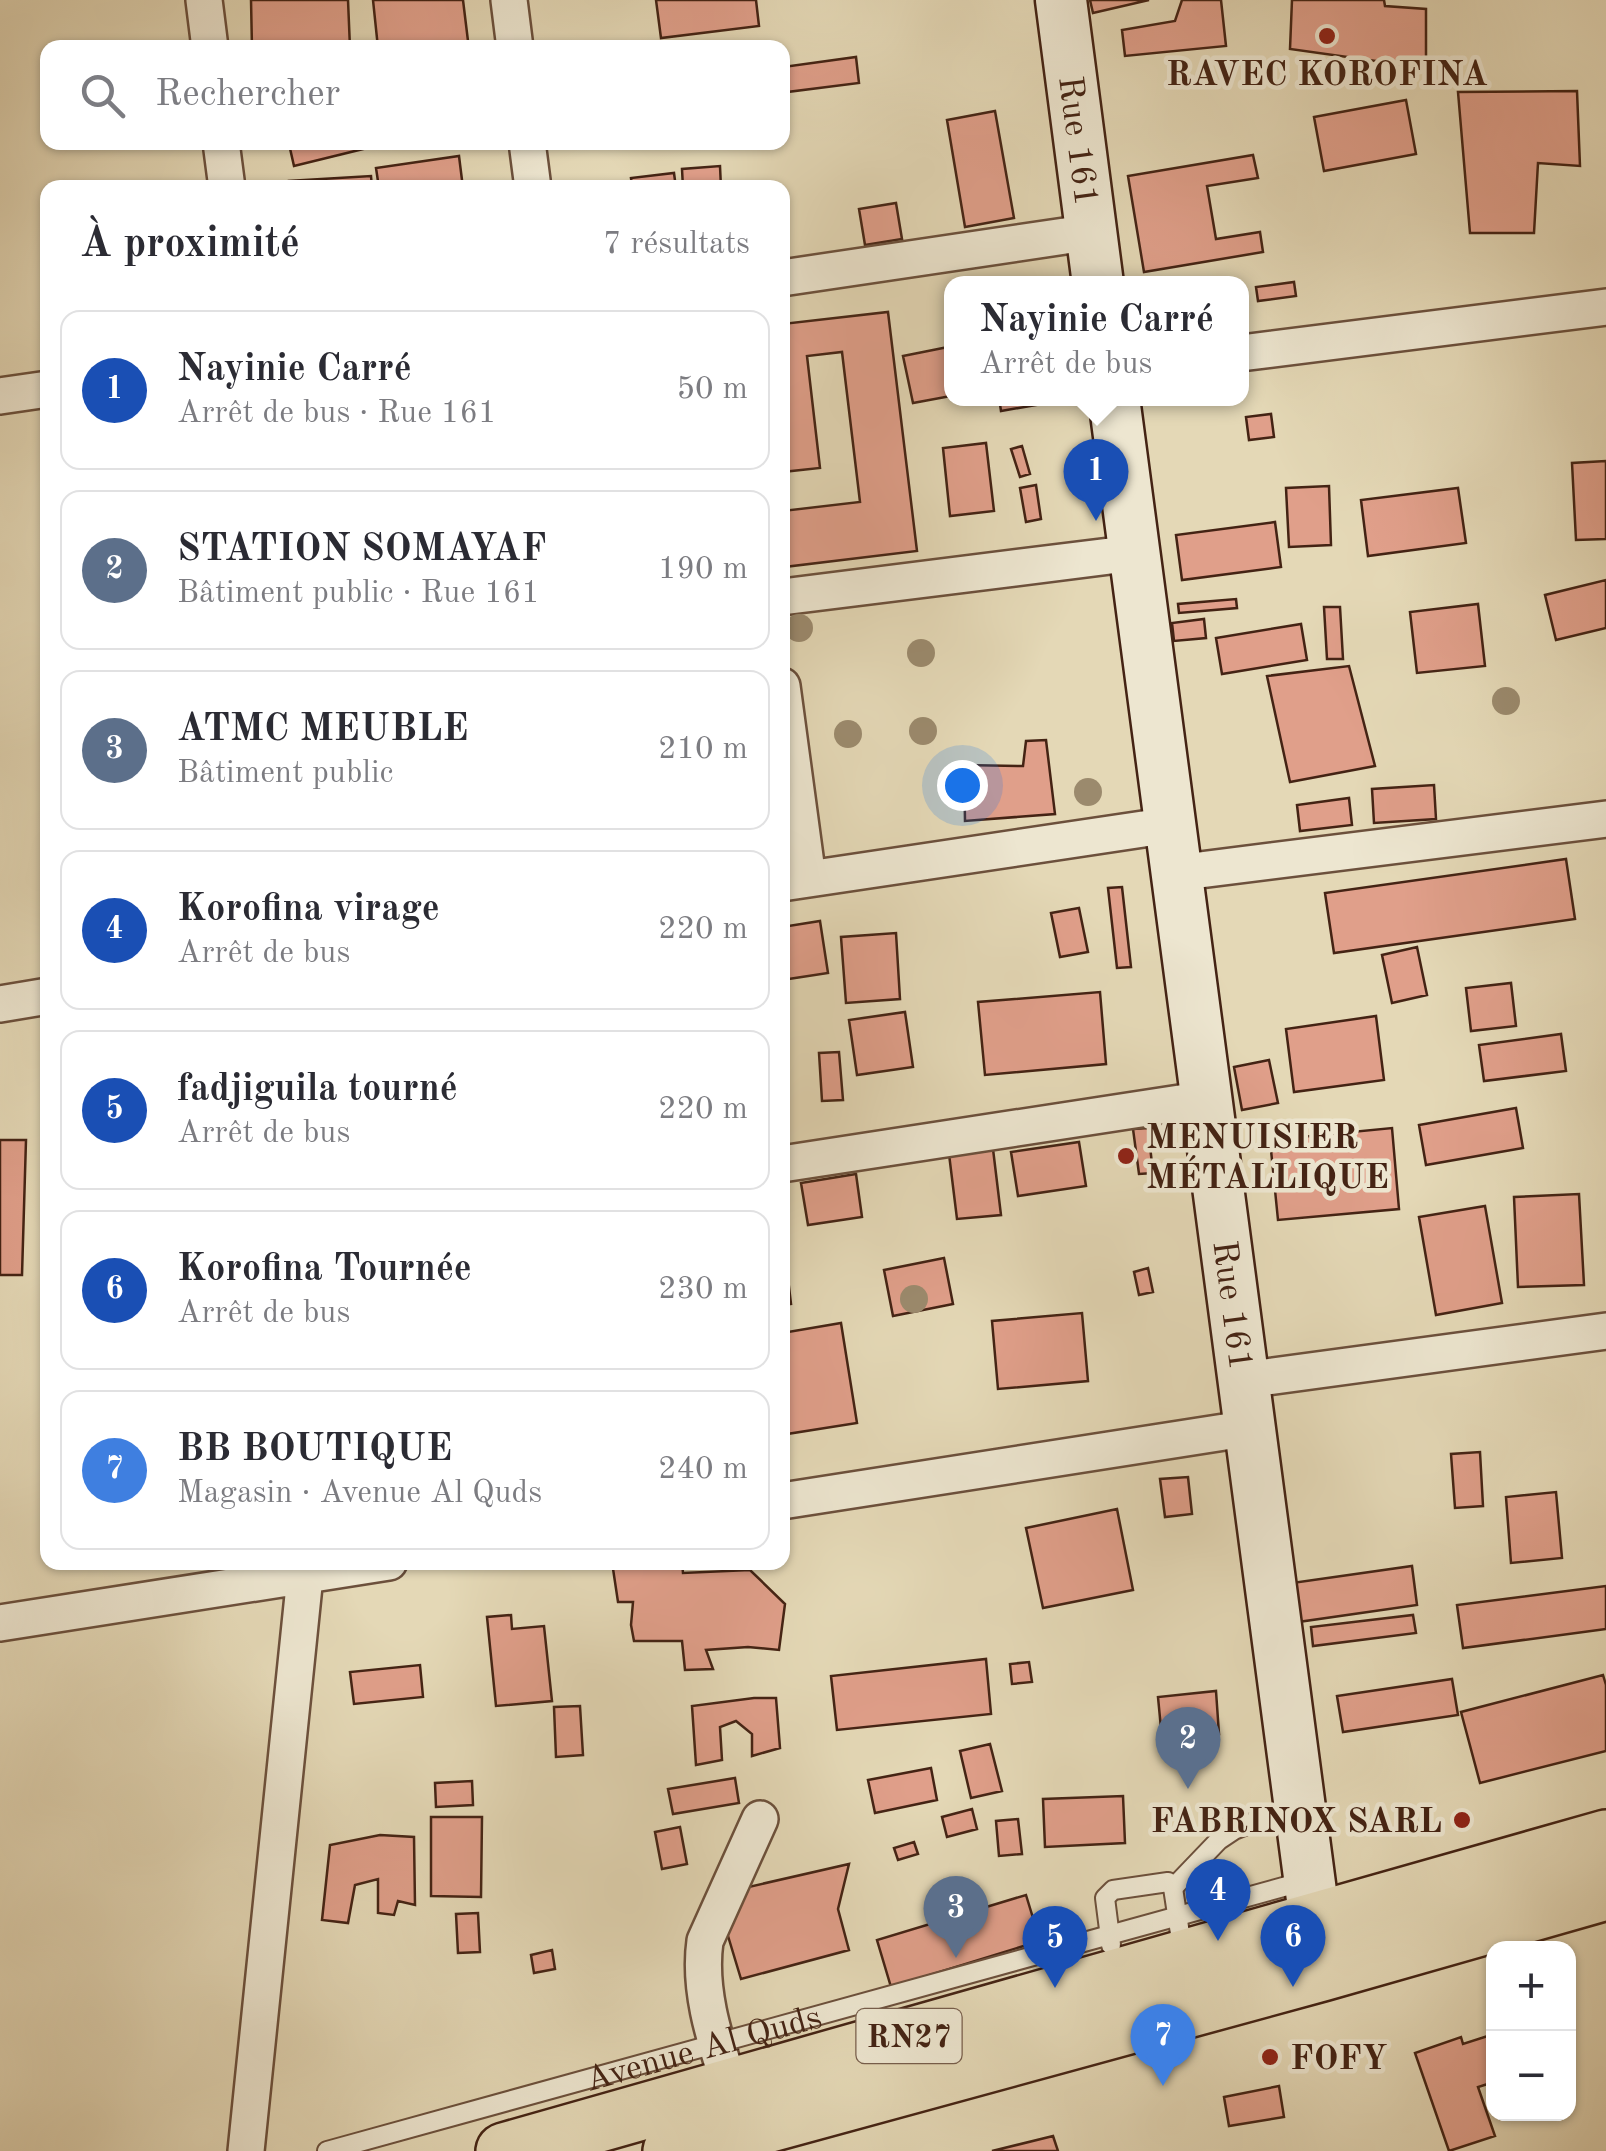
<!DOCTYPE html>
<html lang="fr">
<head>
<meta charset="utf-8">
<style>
	body { margin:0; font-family:"Old Standard TT",serif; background:#f7f7f7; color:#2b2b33 }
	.controls { position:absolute; right:30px; bottom:30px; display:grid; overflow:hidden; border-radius:20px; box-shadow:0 2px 8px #0004 }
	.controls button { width:90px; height:90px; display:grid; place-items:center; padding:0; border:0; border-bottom:2px solid #e1e1e2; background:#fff; color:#2b2b33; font:50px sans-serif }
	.you { position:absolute; left:962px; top:785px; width:35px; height:35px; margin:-25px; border:8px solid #fff; border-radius:50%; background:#1a73e8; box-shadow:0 0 0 15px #1a73e833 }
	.badge { display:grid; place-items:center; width:65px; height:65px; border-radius:50%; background:#8f2418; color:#fff; font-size:32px; font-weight:700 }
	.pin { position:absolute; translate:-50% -82px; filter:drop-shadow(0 2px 5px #0008) }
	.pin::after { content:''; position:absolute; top:52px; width:35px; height:30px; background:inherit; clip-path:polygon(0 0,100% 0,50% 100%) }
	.popup { position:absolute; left:944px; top:276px; width:305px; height:130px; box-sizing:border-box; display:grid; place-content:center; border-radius:20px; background:#fff; filter:drop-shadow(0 2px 8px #0005); font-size:32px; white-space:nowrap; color:#7c7c81 }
	.popup b { font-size:38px; color:#2b2b33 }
	.popup::after { content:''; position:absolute; left:50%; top:100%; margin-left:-20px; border:20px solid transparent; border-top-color:#fff }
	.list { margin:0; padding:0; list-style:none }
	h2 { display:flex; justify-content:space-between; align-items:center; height:130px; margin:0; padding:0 40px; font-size:42px }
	h2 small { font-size:32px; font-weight:400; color:#7c7c81 }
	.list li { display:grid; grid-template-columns:65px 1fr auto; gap:30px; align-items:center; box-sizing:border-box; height:160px; margin:0 20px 20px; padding:0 20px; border:2px solid #e1e1e2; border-radius:20px }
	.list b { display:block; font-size:38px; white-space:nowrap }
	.list p { margin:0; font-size:32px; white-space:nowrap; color:#7c7c81 }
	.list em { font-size:32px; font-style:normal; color:#7c7c81 }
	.icon { flex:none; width:55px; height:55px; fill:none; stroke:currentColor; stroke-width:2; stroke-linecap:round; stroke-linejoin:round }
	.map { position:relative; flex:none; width:1606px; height:2151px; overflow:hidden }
	.search { position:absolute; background:#fff; box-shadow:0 2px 8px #0004; left:40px; top:40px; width:750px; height:110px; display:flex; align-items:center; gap:25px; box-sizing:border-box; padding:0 35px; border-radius:20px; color:#7c7c81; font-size:38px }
	.panel { position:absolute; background:#fff; box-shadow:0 2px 8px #0004; left:40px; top:180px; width:750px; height:1390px; border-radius:20px }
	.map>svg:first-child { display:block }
</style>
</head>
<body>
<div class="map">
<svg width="1606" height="2151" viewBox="0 0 1606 2151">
	<rect width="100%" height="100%" fill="#e4d8b6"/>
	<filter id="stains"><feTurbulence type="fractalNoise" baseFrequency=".002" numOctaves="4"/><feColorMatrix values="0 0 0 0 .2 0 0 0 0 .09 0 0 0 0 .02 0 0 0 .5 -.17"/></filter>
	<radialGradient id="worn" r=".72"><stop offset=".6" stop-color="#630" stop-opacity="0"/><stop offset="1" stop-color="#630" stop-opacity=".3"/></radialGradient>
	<path fill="#e09f8a" stroke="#442314" stroke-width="2.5" d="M251 0H348L350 48H252Z
		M373 0H463L468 41 407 48H378Z
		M656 0H756L759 26 661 38Z
		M1090 0H1149L1093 13Z
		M1182 0H1221L1226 46 1125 56 1122 30 1175 21Z
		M1292 0H1384L1385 6 1426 9V68L1290 49Z
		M856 57 859 83 787 92 783 67Z
		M1577 91 1580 166 1538 163 1534 233H1470L1458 92Z
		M1406 100 1416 154 1324 171 1314 117Z
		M995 111 1014 218 965 227 947 120Z
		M295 142H361L363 149 294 166 289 144Z
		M1253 155 1258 178 1207 186 1216 239 1260 232 1263 252 1144 272 1128 176Z
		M459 156 463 188H379L376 168Z
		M720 166 721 188H683L682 169Z
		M674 173 676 188H613L632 185 631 178Z
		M371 176 372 188H290L289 181Z
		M896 203 902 239 865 245 859 209Z
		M1294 282 1296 296 1258 301 1256 287Z
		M888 312 917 551 784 567 782 511 860 502 842 352 807 356 820 468 782 472V324Z
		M948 347 951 361V396L913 403 903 356Z
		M999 398H1041L1042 404 1001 411Z
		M1271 414 1274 437 1249 440 1246 417Z
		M986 443 994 511 950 516 943 448Z
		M1022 446 1030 474 1020 477 1011 449Z
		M1606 461V539L1576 540 1572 463Z
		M1036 485 1041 519 1026 522 1020 488Z
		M1329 486 1331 545 1289 547 1286 488Z
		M1458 488 1466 543 1368 556 1361 500Z
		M1275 522 1281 567 1182 580 1176 535Z
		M1606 580V628L1556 640 1545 595Z
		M1236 599 1237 608 1179 613 1178 604Z
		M1478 604 1485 666 1417 673 1410 612Z
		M1324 607H1340L1343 659H1327Z
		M1204 619 1206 638 1174 641 1172 623Z
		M1301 624 1307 660 1222 674 1216 638Z
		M1349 666 1375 766 1290 782 1267 676Z
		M1046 740 1055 814 965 821 964 765 1023 766 1026 741Z
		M1434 785 1436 819 1374 823 1372 789Z
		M1349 798 1352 825 1300 831 1297 805Z
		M1566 859 1575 919 1334 953 1325 893Z
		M1122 887 1131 967 1117 968 1108 888Z
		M1079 908 1088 952 1060 957 1051 913Z
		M820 921 828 973 782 980V927Z
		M896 933 900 999 846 1003 841 937Z
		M1417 947 1427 995 1392 1003 1382 955Z
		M1511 983 1516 1026 1471 1031 1466 988Z
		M1100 992 1106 1064 985 1075 978 1002Z
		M905 1012 913 1067 857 1075 849 1020Z
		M1376 1016 1384 1080 1294 1092 1286 1029Z
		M1561 1034 1566 1071 1484 1081 1479 1045Z
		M839 1052 843 1100 822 1101 819 1053Z
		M1269 1060 1278 1103 1242 1110 1234 1067Z
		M1516 1108 1523 1148 1426 1165 1419 1125Z
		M1148 1128 1153 1173 1139 1174 1133 1129Z
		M1392 1128 1399 1209 1278 1220 1270 1140Z
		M45 1134H48V1269H42Z
		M0 1140H26L22 1275H0Z
		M1079 1142 1086 1186 1018 1196 1011 1152Z
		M993 1149 1001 1215 957 1219 949 1154Z
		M856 1174 862 1217 808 1225 801 1183Z
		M1579 1194 1584 1285 1518 1287 1514 1197Z
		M1485 1206 1502 1303 1436 1315 1419 1217Z
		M785 1253 791 1304 782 1305V1254Z
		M944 1258 953 1304 893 1316 884 1270Z
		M1148 1268 1153 1292 1139 1295 1134 1272Z
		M1082 1313 1088 1381 998 1389 992 1321Z
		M841 1323 857 1423 787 1434 782 1406V1333Z
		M1480 1452 1483 1506 1455 1508 1451 1454Z
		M1188 1477 1192 1514 1165 1517 1160 1479Z
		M1556 1492 1562 1558 1511 1563 1506 1497Z
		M1117 1509 1133 1590 1043 1608 1026 1528Z
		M612 1562H682L683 1573 750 1570 785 1604 779 1650 748 1647 706 1650 713 1669 685 1670 682 1641H634L631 1625 633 1602H618Z
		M1412 1566 1417 1605 1298 1622 1292 1583Z
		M1606 1586V1629L1463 1648 1457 1605Z
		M511 1615 512 1629 544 1626 552 1701 496 1706 487 1617Z
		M1413 1615 1416 1633 1313 1646 1311 1627Z
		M986 1659 991 1714 837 1730 831 1676Z
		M1029 1662 1032 1682 1012 1684 1010 1664Z
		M420 1665 423 1697 354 1704 350 1672Z
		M1603 1675 1606 1685V1751L1480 1783 1461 1712Z
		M1452 1679 1458 1715 1343 1732 1337 1696Z
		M1216 1691 1219 1734 1162 1739 1158 1697Z
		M754 1698H776L780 1748 752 1756V1734L736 1721 720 1727 722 1760 696 1765 692 1706Z
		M580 1706 583 1755 556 1757 554 1707Z
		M990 1744 1002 1791 971 1798 960 1751Z
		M931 1768 937 1800 875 1813 868 1780Z
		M735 1778 739 1803 673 1814 668 1789Z
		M472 1781 473 1805 436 1807 435 1783Z
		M1123 1796 1125 1843 1045 1847 1043 1799Z
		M972 1809 977 1829 947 1837 942 1817Z
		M431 1817H482L481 1897 431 1896Z
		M1018 1819 1022 1854 999 1856 996 1821Z
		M680 1827 687 1864 662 1869 655 1832Z
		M380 1835 414 1837 415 1905 398 1901 394 1915 378 1913V1879L355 1885 348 1923 322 1920 330 1845Z
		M914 1842 918 1854 898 1860 894 1848Z
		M849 1864 838 1909 849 1950 741 1979 725 1926 731 1891Z
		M1026 1895 1040 1941 891 1987 877 1940Z
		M478 1913 480 1952 458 1953 456 1914Z
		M552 1950 555 1969 534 1973 531 1955Z
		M1494 2034V2082L1478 2087 1495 2136 1449 2151 1415 2053 1461 2037 1463 2044Z
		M1279 2086 1284 2117 1229 2126 1224 2097Z
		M1053 2136 1058 2151H992Z"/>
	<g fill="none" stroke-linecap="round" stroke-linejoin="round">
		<defs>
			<g id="lane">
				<path d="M1173 1888 1219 1840 1234 1830 1294 1806"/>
				<path d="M1111 1945 1105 1898 1113 1890 1168 1882 1173 1888 1183 1953"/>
				<path id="s1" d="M327 2151 1305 1881"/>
			</g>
			<path id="street" d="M204 0 210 48
				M509 0 515 48
				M221 142 227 188
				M527 142 533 188
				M782 278 1092 232
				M1241 353 1606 307
				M0 396 48 389
				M782 597 1134 553
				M782 686 808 879
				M1176 873 1606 819
				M782 883 1170 825
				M0 1004 48 996
				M782 1164 1206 1099
				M1244 1380 1606 1331
				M782 1501 1250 1428
				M0 1623 389 1562
				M730 2087C715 2040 698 1991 705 1941L760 1819
				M246 2151 305 1576"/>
			<g id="secondary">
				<path id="s2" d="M1061 0 1098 284"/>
				<path id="s3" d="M1114 398 1320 1960"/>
			</g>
			<path id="primary" d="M504 2151 1606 1838
				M671 2151 1322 1973 1606 1892"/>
		</defs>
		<use href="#lane" stroke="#6c503c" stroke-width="22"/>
		<use href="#street" stroke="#6c503c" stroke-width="40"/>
		<use href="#secondary" stroke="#442314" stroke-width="55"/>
		<use href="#primary" stroke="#442314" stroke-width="60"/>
		<use href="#lane" stroke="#ede6d0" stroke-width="18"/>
		<use href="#street" stroke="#ede6d0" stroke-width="35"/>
		<use href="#secondary" stroke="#ede6d0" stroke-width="50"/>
		<use href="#primary" stroke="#e4d8b6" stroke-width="55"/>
	</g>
	<g fill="#9b8a6d">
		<circle cx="799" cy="628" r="14"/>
		<circle cx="921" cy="653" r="14"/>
		<circle cx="1506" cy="701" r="14"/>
		<circle cx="923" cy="731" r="14"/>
		<circle cx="848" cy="734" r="14"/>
		<circle cx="1088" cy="792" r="14"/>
		<circle cx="914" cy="1299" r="14"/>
	</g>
	<g fill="#8f2418" stroke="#ede6d0" stroke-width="4">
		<circle cx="1327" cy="36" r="10"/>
		<circle cx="1126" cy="1156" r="10"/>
		<circle cx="1462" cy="1820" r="10"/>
		<circle cx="1270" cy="2057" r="10"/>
	</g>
	<g text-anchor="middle" stroke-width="9" stroke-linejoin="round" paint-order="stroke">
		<rect fill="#ede6d0" stroke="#775e4c" stroke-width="2.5" x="856.5" y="2009" width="105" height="54" rx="8"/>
		<g font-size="32" font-weight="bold" fill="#442314">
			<text x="909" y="2047">RN27</text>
		</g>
		<g font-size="35" font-weight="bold" fill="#442314" stroke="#ede6d0" text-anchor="start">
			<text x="1327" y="85" text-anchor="middle">RAVEC KOROFINA</text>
			<text x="1146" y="1148">MENUISIER<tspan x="1146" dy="40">MÉTALLIQUE</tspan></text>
			<text x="1442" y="1832" text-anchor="end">FABRINOX SARL</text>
			<text x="1290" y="2069">FOFY</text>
		</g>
		<g font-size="35" fill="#442314" stroke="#ede6d0">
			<text dy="12" stroke="none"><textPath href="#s2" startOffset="142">Rue 161</textPath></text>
			<text dy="12" stroke="none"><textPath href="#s3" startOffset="915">Rue 161</textPath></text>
			<text dy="12" stroke="none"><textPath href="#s1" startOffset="390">Avenue Al Quds</textPath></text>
		</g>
	</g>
	<rect width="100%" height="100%" filter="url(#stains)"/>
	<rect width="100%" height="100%" fill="url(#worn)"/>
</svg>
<div class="controls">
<button>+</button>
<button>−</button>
</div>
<div class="you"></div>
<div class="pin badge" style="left:1096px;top:521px;background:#1a4fb4">1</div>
<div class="popup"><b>Nayinie Carré</b>Arrêt de bus</div>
<div class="pin badge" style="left:1188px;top:1789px;background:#5c6f8a">2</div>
<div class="pin badge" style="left:956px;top:1958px;background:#5c6f8a">3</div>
<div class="pin badge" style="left:1218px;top:1941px;background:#1a4fb4">4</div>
<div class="pin badge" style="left:1055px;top:1988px;background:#1a4fb4">5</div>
<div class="pin badge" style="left:1293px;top:1987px;background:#1a4fb4">6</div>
<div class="pin badge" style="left:1163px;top:2086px;background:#3f7fe0">7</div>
<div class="search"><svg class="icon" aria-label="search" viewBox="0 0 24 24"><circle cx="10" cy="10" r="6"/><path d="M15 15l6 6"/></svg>Rechercher</div>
<section class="panel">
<h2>À proximité<small>7 résultats</small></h2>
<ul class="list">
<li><span class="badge" style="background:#1a4fb4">1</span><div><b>Nayinie Carré</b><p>Arrêt de bus · Rue 161</p></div><em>50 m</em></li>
<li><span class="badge" style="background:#5c6f8a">2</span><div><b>STATION SOMAYAF</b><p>Bâtiment public · Rue 161</p></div><em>190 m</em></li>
<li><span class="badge" style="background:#5c6f8a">3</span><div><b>ATMC MEUBLE</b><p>Bâtiment public</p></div><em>210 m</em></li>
<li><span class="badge" style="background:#1a4fb4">4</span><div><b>Korofina virage</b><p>Arrêt de bus</p></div><em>220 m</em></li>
<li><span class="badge" style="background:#1a4fb4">5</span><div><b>fadjiguila tourné</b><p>Arrêt de bus</p></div><em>220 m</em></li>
<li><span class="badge" style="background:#1a4fb4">6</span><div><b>Korofina Tournée</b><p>Arrêt de bus</p></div><em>230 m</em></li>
<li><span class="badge" style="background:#3f7fe0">7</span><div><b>BB BOUTIQUE</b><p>Magasin · Avenue Al Quds</p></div><em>240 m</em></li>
</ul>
</section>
</div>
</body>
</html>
